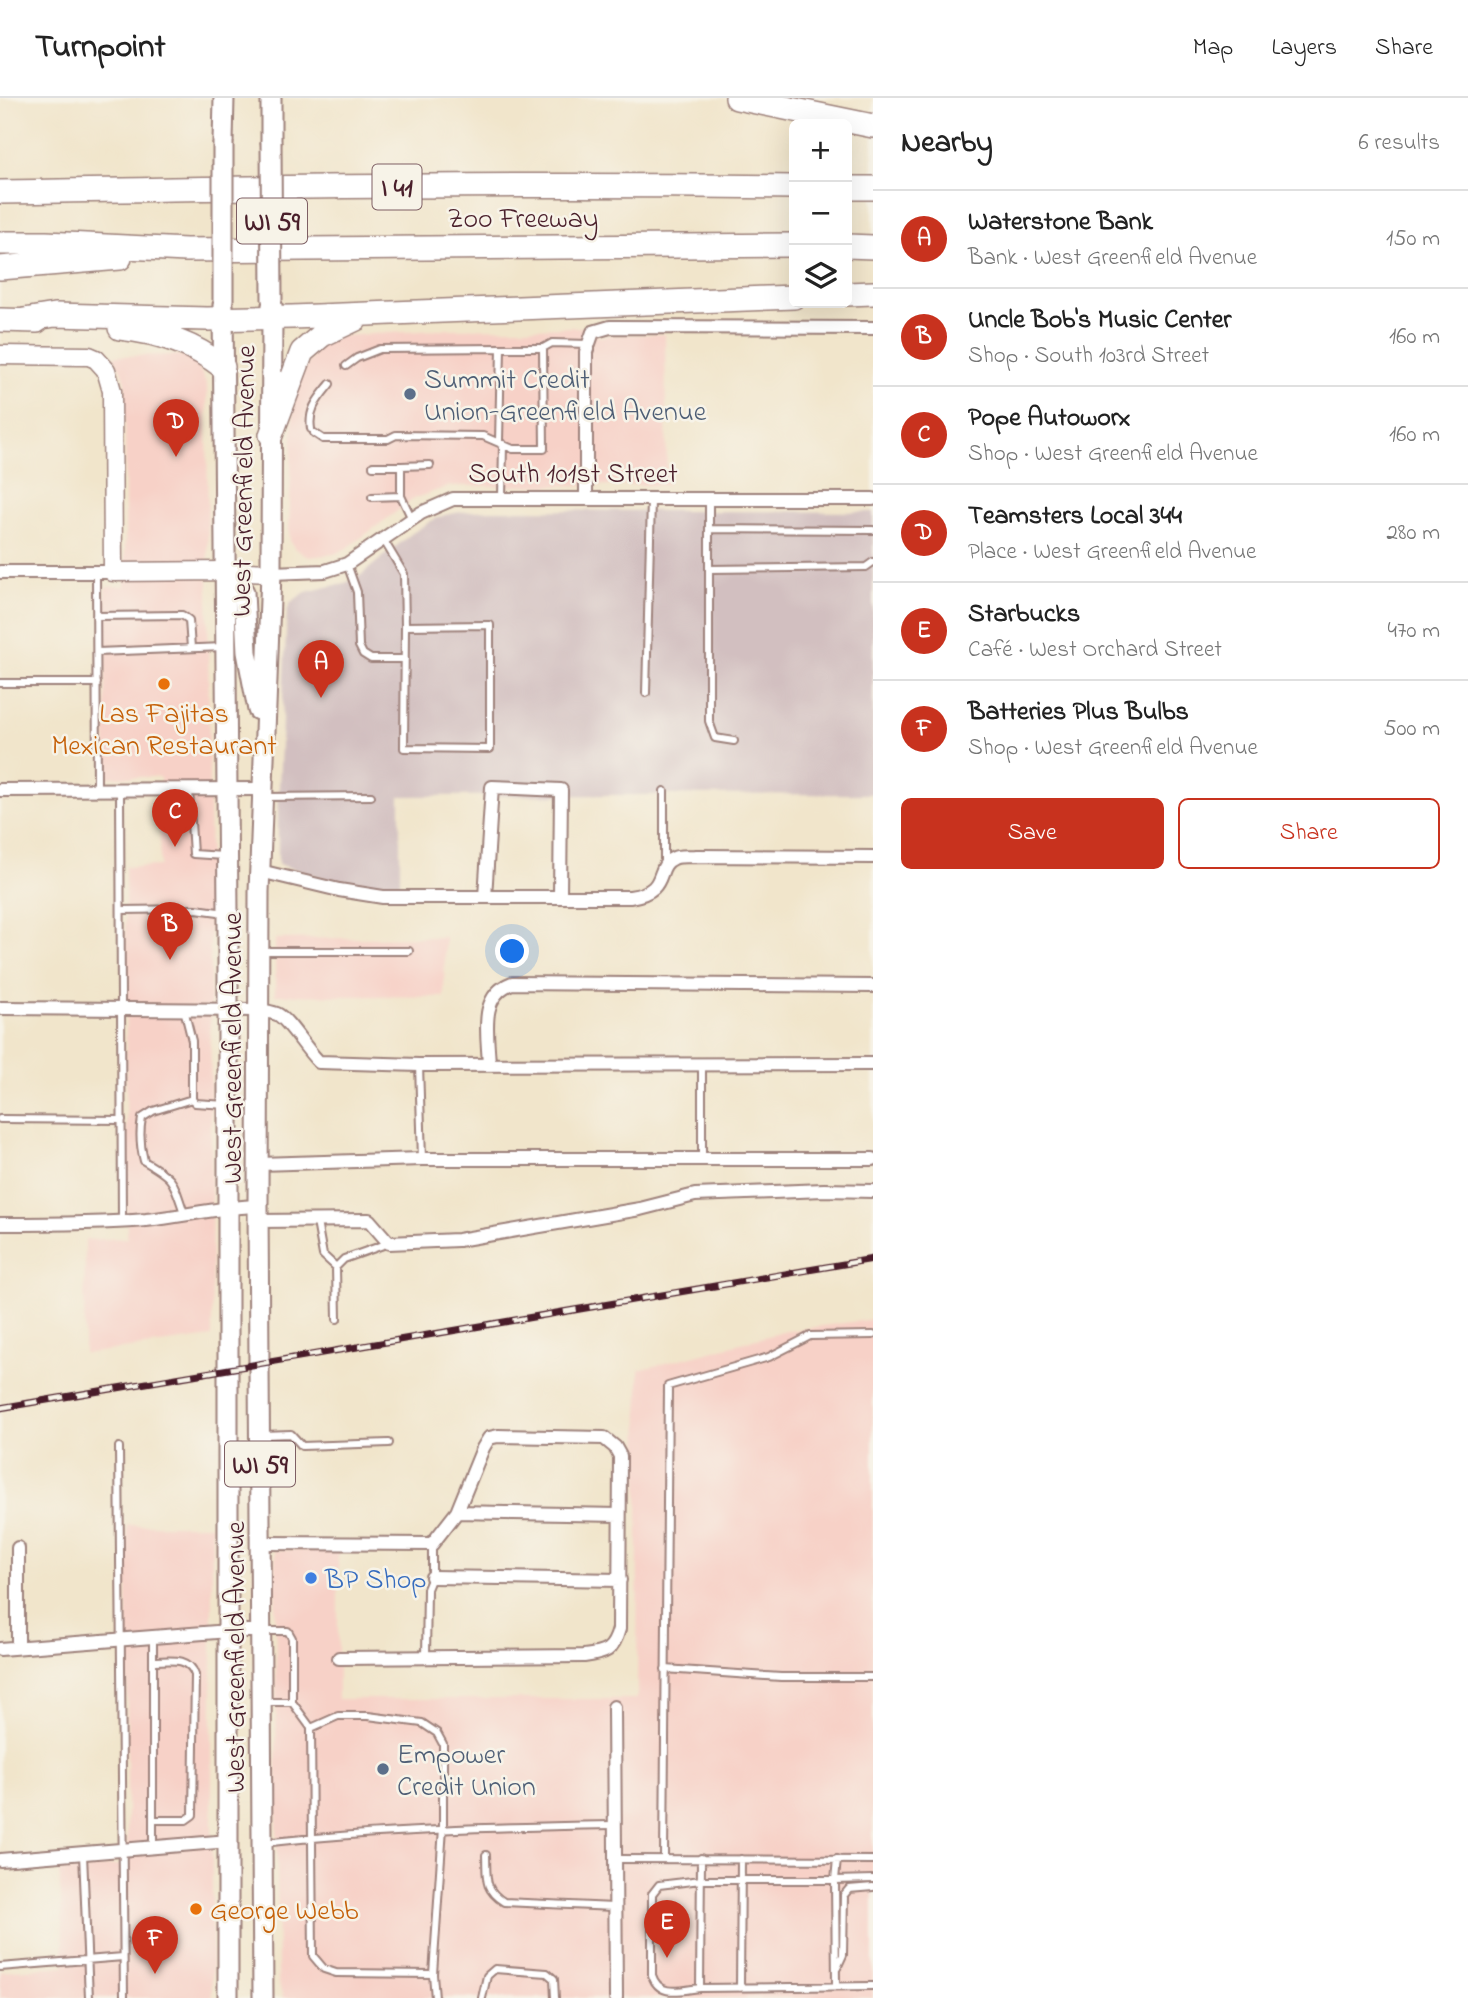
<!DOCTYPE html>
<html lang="en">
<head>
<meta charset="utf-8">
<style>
	body { margin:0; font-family:"Indie Flower",sans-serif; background:#f2f2f2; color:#222 }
	.controls { position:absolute; right:21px; top:21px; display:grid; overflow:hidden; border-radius:10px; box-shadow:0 7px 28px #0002 }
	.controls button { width:63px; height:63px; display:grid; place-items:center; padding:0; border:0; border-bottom:2px solid #e0e0e0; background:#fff; color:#222; font:35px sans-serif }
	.you { position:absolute; left:513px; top:854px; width:24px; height:24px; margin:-18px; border:5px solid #fff; border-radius:50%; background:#1a73e8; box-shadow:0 0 0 10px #1a73e833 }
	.badge { display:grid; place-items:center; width:46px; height:46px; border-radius:50%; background:#c8321e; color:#fff; font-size:23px; font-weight:700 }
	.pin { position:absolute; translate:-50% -58px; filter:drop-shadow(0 2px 4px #0008) }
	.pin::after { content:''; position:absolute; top:37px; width:24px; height:21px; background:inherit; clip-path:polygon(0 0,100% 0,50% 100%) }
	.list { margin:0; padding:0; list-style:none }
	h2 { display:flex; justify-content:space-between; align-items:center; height:91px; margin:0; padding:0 28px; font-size:30px }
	h2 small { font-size:23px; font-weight:400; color:#767676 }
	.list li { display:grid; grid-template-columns:46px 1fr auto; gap:21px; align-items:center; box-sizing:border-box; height:98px; padding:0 28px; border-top:2px solid #e0e0e0 }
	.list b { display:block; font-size:26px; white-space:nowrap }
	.list p { margin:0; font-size:23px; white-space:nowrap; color:#767676 }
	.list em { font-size:23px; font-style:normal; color:#767676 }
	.actions { display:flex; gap:14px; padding:21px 28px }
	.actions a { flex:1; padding:16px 0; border:2px solid #c8321e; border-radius:10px; text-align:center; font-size:24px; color:#c8321e }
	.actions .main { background:#c8321e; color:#fff }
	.icon { flex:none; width:38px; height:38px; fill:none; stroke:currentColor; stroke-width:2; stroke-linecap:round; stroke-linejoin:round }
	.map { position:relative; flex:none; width:873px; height:1900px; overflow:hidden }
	header { display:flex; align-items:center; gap:42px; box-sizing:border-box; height:98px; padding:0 35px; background:#fff; border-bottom:2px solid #e0e0e0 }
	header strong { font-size:33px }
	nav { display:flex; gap:38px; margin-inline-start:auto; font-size:24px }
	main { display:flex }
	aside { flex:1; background:#fff }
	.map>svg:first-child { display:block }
</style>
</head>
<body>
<header>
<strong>Turnpoint</strong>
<nav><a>Map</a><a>Layers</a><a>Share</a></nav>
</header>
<main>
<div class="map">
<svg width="873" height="1900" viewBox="0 0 873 1900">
	<rect width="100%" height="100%" fill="#f7f3e8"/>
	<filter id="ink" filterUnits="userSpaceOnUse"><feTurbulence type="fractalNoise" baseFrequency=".0143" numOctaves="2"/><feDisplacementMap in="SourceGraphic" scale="14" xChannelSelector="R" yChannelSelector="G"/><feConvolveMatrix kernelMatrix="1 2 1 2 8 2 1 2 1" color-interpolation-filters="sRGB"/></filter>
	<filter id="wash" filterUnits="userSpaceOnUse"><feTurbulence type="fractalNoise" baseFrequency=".00686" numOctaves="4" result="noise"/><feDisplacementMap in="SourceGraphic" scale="28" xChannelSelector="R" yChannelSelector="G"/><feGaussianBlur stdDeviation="1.57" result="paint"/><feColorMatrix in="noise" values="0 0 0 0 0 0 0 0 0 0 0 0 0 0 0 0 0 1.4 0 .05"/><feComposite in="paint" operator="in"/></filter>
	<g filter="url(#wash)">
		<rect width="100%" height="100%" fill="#f1e5cb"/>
		<path fill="#f7d1c7" d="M585 229 600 239 609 237 665 236 667 387 450 388 415 400 347 450 334 456 309 459 295 451 290 443 289 433 294 290 324 239 453 231Z
			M188 257 197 266 207 287V293L212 1239 84 1256 85 1142 127 1140 125 769 160 768V679H106L105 489 125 488V288L124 278 113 258Z
			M445 839 444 899 275 897V841Z
			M873 1221V1900H283L278 1882 275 1452H338V1601H637L639 1272 787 1233Z
			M127 1427H212V1900H0V1873L65 1868 59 1773 127 1766Z"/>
		<path fill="#d2bfc0" d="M491 412 873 414V696L400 698V790L348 788 278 766V711L287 513 291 504 306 494 345 485 360 478 411 436 431 423 445 417 461 414Z"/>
	</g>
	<g filter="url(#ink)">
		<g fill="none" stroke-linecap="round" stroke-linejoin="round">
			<defs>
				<path id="lane" d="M346 268 357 260 380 251 501 250
					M311 331C308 311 318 301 330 286
					M314 335 323 341H388L396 337 483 338 513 351H544L543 250 552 245 589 246
					M499 343 501 250H543
					M373 368H401
					M372 399 401 398
					M502 400 503 346
					M709 400V471L866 469 873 464
					M412 421 401 398V368L430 367
					M709 431 873 432
					M383 441 404 476 405 528 404 650 490 651V527L405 528
					M347 466 357 494 359 548 363 556 371 561H405
					M709 471V623L715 640 734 643
					M96 474 97 692
					M96 518 182 517 189 522 191 550
					M97 554 224 549
					M0 585H97
					M646 595 651 402
					M120 692 122 1123
					M189 692 193 756 224 758
					M664 693V765
					M264 699 371 698
					M121 812 196 811 226 815
					M261 853H409
					M184 911 192 943V1001L195 1005 226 1007
					M419 967 422 1061
					M702 967V1059
					M0 1021 122 1022
					M184 1115C173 1082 175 1081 144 1063 140 1048 139 1036 142 1020L153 1013 192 1001
					M317 1124 323 1157 336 1169 344 1161 389 1145
					M336 1169 337 1221
					M262 1337 291 1336 302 1348 389 1345
					M119 1349 124 1900
					M262 1533H288L292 1540V1604
					M153 1540V1749
					M426 1560 427 1491 432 1479V1446
					M153 1563C169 1563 189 1558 195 1577L193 1717 186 1722H153
					M665 1571 781 1579H873
					M263 1604H292L311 1630
					M263 1745C380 1732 497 1729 614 1727
					M83 1756 89 1900
					M486 1757C487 1779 483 1791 504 1804L614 1809
					M664 1760 668 1288 769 1259 810 1238 873 1237
					M701 1760 700 1890 873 1888
					M615 1761 873 1762
					M837 1761 835 1782 873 1781
					M0 1869 123 1859
					M837 1870 843 1857 844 1797 849 1791 873 1789
					M433 1876 336 1875 324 1871 313 1858 311 1630 338 1618H368L422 1625 437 1635 443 1646V1730L433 1876 435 1900
					M700 1890C681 1892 659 1900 652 1877V1796L659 1787 701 1782H835L836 1888
					M740 1890 741 1761
					M482 1900 487 1878 495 1871 547 1875 554 1881 555 1900"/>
				<path id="street" d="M586 400V254L593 234 610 229 873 230
					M0 474H113
					M271 475 325 473 347 466 421 415 453 401H873
					M0 692 262 691
					M260 773 339 792 383 799H630C671 793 653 769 674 760 680 757 691 759 697 758L873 759
					M485 799 492 689 561 692 560 799
					M0 910 259 912C265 913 271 914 277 916 288 921 307 953 319 964L419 967 873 966
					M489 967C488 936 478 898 512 885L873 888
					M259 1066 422 1061H873
					M258 1123 369 1122 389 1145 458 1142 640 1111 695 1097 824 1092 873 1093
					M0 1126C49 1126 97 1126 146 1122 184 1118 220 1109 258 1108
					M457 1414 619 1417
					M260 1445 432 1446 457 1414 483 1350 489 1340 498 1338 604 1340 615 1349 620 1358 619 1531C613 1553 606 1555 584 1558L339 1560
					M432 1479 620 1482
					M18 1549V1450
					M0 1551 229 1533H260
					M614 1609 616 1900
					M0 1762 229 1743"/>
				<path id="secondary" d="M0 257 89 258 96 261 106 272 112 293 113 474 225 473 271 475"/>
				<path id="primary" d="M271 0V44
					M223 44 224 0
					M223 207 228 815V1900
					M225 473 238 483 244 494 247 554 258 612
					M263 1900 258 1108 259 794 271 475 272 207"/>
				<path id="highway" d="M737 0 873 28
					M847 90H873
					M0 94C265 89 530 85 794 89
					M0 145H46L186 152 794 147
					M847 148 873 149
					M0 170 120 160
					M847 196 873 195
					M0 222 37 223
					M24 222 55 217 207 221 292 219 794 199
					M120 230C158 234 194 246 223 269
					M271 337 302 254 322 237 356 221"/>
			</defs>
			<use href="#lane" stroke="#9e827b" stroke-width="10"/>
			<use href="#street" stroke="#9e827b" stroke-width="16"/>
			<use href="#secondary" stroke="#9e827b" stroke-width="21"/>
			<use href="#primary" stroke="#9e827b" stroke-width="23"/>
			<use href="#highway" stroke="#9e827b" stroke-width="26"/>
			<use href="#lane" stroke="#fff" stroke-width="6"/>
			<use href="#street" stroke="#fff" stroke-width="12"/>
			<use href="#secondary" stroke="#fff" stroke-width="18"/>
			<use href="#primary" stroke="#fff" stroke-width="19"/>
			<use href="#highway" stroke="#fff" stroke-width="23"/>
			<defs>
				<path id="rail" d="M0 1310 873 1161"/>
			</defs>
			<use href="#rail" stroke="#4a1f2b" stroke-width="7"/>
			<use href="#rail" stroke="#f7f3e8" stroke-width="4.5" stroke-dasharray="13" stroke-linecap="butt"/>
			<defs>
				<path id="primary-bridge" d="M271 44 272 202
					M223 202V44"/>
			</defs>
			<use href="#primary-bridge" stroke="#9e827b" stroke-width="23" stroke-linecap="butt"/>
			<use href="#primary-bridge" stroke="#fff" stroke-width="19"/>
		</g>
	</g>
	<g fill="#5c6f8a" stroke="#f7f3e8" stroke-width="2.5">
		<circle cx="410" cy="296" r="7"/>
		<circle cx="383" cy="1671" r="7"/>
	</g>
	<g fill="#e8710a" stroke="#f7f3e8" stroke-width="2.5">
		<circle cx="164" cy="586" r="7"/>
		<circle cx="196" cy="1811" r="7"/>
	</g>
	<circle fill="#3f7fe0" stroke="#f7f3e8" stroke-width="2.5" cx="311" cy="1480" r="7"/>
	<g text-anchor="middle" stroke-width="5" stroke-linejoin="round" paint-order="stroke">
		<g fill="#f7f3e8" stroke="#7e5f64" stroke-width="2">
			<rect x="372.5" y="66.5" width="49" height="45" rx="5"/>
			<rect x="237" y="100.5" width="70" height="45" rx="5"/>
			<rect x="225" y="1343.5" width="70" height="45" rx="5"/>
		</g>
		<g font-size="26" font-weight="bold" fill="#4a1f2b">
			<text x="397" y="98">I 41</text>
			<text x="272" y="132">WI 59</text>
			<text x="260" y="1375">WI 59</text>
		</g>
		<g font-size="28" fill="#4a1f2b" stroke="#f7f3e8">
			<text x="523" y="129">Zoo Freeway</text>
			<text x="573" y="384">South 101st Street</text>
			<text transform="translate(242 383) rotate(-89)" y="10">West Greenfield Avenue</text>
			<text transform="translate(231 950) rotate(-90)" y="10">West Greenfield Avenue</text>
			<text transform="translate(234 1559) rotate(-90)" y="10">West Greenfield Avenue</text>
		</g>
		<g font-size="28" fill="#4e5e75" stroke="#f7f3e8" text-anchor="start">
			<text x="424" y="290">Summit Credit<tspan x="424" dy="32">Union-Greenfield Avenue</tspan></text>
			<text x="397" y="1665">Empower<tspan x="397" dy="32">Credit Union</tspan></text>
		</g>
		<g font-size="28" fill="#c56008" stroke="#f7f3e8">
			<text x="164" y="624">Las Fajitas<tspan x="164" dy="32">Mexican Restaurant</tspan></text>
			<text x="210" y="1821" text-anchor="start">George Webb</text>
		</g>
		<g font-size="28" fill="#366cbe" stroke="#f7f3e8" text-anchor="start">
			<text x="325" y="1490">BP Shop</text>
		</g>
	</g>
</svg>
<div class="controls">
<button>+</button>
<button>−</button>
<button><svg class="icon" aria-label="layers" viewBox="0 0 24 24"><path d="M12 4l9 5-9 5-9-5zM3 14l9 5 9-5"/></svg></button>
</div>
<div class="you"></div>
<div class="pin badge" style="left:321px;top:600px">A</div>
<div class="pin badge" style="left:170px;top:862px">B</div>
<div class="pin badge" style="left:175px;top:749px">C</div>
<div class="pin badge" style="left:176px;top:359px">D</div>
<div class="pin badge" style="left:667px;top:1860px">E</div>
<div class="pin badge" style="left:155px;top:1876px">F</div>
</div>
<aside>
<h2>Nearby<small>6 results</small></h2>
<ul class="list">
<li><span class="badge">A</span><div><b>Waterstone Bank</b><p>Bank · West Greenfield Avenue</p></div><em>150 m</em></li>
<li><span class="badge">B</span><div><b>Uncle Bob's Music Center</b><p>Shop · South 103rd Street</p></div><em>160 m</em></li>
<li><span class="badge">C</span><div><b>Pope Autoworx</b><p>Shop · West Greenfield Avenue</p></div><em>160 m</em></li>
<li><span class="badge">D</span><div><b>Teamsters Local 344</b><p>Place · West Greenfield Avenue</p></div><em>280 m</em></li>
<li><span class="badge">E</span><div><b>Starbucks</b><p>Café · West Orchard Street</p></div><em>470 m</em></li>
<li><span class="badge">F</span><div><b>Batteries Plus Bulbs</b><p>Shop · West Greenfield Avenue</p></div><em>500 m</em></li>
</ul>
<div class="actions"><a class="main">Save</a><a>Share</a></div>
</aside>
</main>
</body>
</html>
